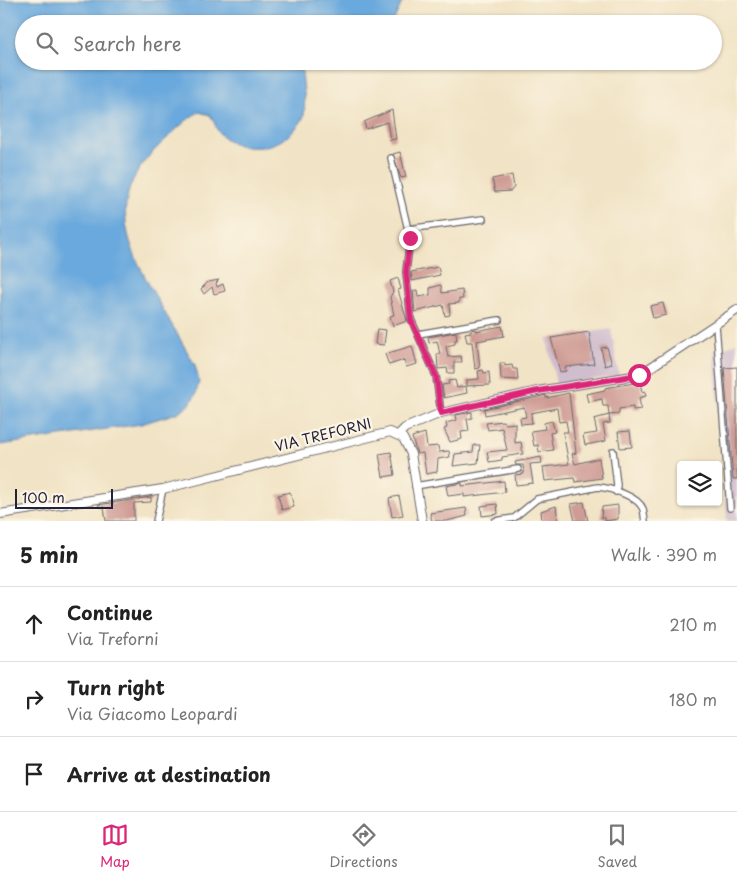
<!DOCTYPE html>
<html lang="en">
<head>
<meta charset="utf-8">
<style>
	body { margin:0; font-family:"Playpen Sans",sans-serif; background:#f6f6f6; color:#222 }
	.controls { position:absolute; right:15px; bottom:15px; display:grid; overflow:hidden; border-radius:5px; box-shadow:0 1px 4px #0004 }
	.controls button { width:45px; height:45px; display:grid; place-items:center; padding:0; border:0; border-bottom:1px solid #e0e0e0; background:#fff; color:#222; font:25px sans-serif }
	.scale { position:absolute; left:15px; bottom:12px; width:98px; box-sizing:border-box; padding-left:5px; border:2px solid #22223b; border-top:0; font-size:14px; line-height:18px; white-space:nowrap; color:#22223b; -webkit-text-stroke:4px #fcf5e5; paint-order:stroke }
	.stop { position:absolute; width:15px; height:15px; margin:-11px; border:4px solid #db2777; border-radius:50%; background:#fff }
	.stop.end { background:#db2777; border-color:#fff; box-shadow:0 1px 5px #0008 }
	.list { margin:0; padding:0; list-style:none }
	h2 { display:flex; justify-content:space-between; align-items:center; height:65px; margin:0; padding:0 20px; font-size:21px }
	h2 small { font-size:16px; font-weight:400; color:#767676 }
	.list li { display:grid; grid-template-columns:32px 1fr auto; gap:15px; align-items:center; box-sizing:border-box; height:75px; padding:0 20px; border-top:1px solid #e0e0e0 }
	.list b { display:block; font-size:19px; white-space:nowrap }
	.list p { margin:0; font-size:16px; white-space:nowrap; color:#767676 }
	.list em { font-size:16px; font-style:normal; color:#767676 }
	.icon { flex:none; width:28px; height:28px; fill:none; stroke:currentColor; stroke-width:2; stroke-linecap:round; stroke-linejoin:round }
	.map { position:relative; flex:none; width:737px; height:521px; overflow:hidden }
	.search { position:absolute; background:#fff; box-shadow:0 1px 4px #0004; left:15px; right:15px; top:15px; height:55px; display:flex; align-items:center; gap:12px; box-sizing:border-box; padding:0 18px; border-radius:28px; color:#767676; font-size:19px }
	.sheet { height:290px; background:#fff }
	nav { display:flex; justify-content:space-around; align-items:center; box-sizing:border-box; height:70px; border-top:1px solid #e0e0e0; background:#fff; font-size:14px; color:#767676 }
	nav a { display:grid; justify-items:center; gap:2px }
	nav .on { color:#db2777 }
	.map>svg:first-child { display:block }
</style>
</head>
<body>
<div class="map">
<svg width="737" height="521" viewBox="0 0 737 521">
	<rect width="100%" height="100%" fill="#fcf5e5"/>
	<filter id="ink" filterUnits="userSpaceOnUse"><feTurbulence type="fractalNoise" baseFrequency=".02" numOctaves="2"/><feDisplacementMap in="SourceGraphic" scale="10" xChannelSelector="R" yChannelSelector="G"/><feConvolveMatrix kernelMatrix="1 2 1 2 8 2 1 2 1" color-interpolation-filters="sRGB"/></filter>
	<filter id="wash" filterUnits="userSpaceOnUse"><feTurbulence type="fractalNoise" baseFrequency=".0096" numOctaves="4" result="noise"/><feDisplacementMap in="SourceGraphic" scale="20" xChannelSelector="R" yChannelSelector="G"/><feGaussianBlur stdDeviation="1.12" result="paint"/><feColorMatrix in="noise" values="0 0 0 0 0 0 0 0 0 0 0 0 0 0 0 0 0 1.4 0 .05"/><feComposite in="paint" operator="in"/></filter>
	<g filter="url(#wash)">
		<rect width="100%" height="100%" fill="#f1e3c5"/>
		<path fill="#d0bdcd" d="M611 329 619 376 556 384 547 339Z
			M737 343V521H727L714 351Z"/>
		<path fill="#6aa9dd" stroke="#46668c" d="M0 0H403L394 20 387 24H24V61H301C302 78 306 98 304 115 303 120 299 125 296 128 280 148 248 154 226 139 214 131 217 124 210 115L199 112C187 118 174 132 164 141 105 194 123 239 157 299 170 321 182 343 195 365L199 381 196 394 190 404 177 413 141 424 0 445Z"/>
		<g id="blocks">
			<path fill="#cf9c95" d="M392 110 396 139 390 140 387 122 366 129 364 122Z
				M400 152 406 177 401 178 393 154Z
				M512 175 514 187 511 191 495 192 492 179Z
				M438 267 440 275 412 281 411 272Z
				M398 278 401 289 398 290 407 321 393 326 390 316 394 315 390 297 393 292 390 281Z
				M219 280 216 283 217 287 223 284 225 291 214 294 212 287 204 294 201 289 208 282Z
				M441 285 442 293 462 290 463 299H459V303L449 304 450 315 445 316 443 305 415 312 413 291 417 290 418 297 430 295V288Z
				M663 303 666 315 653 318 650 306Z
				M502 326 504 336 477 341 480 368 475 369 472 342H467L465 333 471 332V330L476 329V331Z
				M377 329 386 330 384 345 375 344Z
				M456 332 457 340H455V344L446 346 448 357 461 356 462 362H454V373H448L447 368 438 369 437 354H440L437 341 429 343 428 337Z
				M589 332 594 364 565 367 566 371 560 372 551 338Z
				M412 346 417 364 406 367 404 360 389 365 385 354Z
				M607 347 612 364 605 366 601 348Z
				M500 363H505V366L512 365 513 369H517L518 380 501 379Z
				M737 367V479H733L724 368Z
				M483 370 484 373 489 372 490 385 467 386V380L479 379 478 371Z
				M455 380 457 388 466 386 467 393 444 398 442 385 449 384 448 381Z
				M640 382 642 392 645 391 646 396 639 398 641 409 633 410V407L619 409V414L609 415 608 406H603L602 399 588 402 586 394 605 390V388Z
				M569 393 576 453 572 454 575 464 599 458 602 478 575 482 574 478 545 481 543 467 569 464 563 432H568L566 421 559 422 557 408 531 413 532 423 521 424 520 418 526 417 524 407 485 415 484 409 538 397 546 395V398Z
				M472 412V418L467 419 469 431 461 432 462 439 450 442 444 429 447 428 446 423 457 420 456 415Z
				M609 415 610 423 603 424 606 441 585 445 583 435 597 433 594 419Z
				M503 421 506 424 515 423V443L521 442 523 454 502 457V460L489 462 487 452 507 450 502 428 488 430 486 423Z
				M552 421 555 432 550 433 553 450 539 452 538 445 534 446 531 431 545 429 544 423Z
				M630 431 632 447 620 448 618 432Z
				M425 433 427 447 438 446 439 452 449 451 450 457 438 459 437 472 426 474 423 453 417 454 412 437Z
				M474 445H480L478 463 453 466 455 454 473 452Z
				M391 452 395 475 383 477 379 454Z
				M541 457 542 463 530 464 533 483 516 485 515 475 524 474 523 465H516L515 462Z
				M504 481 505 492 464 497V494L448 496 446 486 462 483V486Z
				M290 492 294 507 282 510 278 495Z
				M399 496 403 515 392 517 389 498Z
				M151 497V502L134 503V521H106L104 507H99L98 505Z
				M584 502 588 521H575L571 504Z
				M497 504 498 514 482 516 481 506Z
				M618 505V519L605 521V518H601L602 507Z
				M556 506 558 521H542L541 511Z
				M466 508 467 516 447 521H432L430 513Z"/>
		</g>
	</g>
	<g filter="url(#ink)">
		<use href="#blocks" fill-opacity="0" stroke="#6a666b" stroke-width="1"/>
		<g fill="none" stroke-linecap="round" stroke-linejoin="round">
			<defs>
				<path id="minor" d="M391 158 410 238 406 272 411 319 436 376 441 413
					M408 229 483 219
					M716 325 730 508
					M418 334 499 320
					M613 451 617 485 616 492
					M415 486 518 469
					M156 521 163 489
					M495 521 514 518 537 499 598 487C610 488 638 496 643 509 644 512 644 517 645 521"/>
				<path id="tertiary" d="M398 435 405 428 441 413 537 391 639 375 737 310
					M0 514 163 489 390 432 403 438 411 454 422 521"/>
			</defs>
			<use href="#minor" stroke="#6a666b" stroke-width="8"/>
			<use href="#tertiary" stroke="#6a666b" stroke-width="10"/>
			<use href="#minor" stroke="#fff" stroke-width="5.5"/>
			<use href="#tertiary" stroke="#fff" stroke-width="8"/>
		</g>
	</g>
	<g fill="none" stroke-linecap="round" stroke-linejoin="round" filter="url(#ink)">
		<path stroke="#db2777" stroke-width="6" d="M410 238 406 272 411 320 436 376 441 413 538 391 639 375"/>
	</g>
	<g text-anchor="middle" stroke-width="4.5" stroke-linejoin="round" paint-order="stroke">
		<g font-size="14" fill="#22223b" stroke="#fcf5e5">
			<text transform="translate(323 435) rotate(-14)" y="5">VIA TREFORNI</text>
		</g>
	</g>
</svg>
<div class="controls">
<button><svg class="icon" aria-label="layers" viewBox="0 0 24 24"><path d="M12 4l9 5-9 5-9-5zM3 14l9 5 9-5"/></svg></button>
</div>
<div class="scale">100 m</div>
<div class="stop" style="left:639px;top:375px"></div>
<div class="stop end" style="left:410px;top:238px"></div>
<div class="search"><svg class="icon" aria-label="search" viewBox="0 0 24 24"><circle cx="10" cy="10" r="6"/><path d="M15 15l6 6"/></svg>Search here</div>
</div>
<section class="sheet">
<h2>5 min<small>Walk · 390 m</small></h2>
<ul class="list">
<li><svg class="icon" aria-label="ahead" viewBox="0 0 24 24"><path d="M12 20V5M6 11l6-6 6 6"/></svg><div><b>Continue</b><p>Via Treforni</p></div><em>210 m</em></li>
<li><svg class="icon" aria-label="right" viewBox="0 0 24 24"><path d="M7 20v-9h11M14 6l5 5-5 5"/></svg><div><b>Turn right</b><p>Via Giacomo Leopardi</p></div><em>180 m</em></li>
<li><svg class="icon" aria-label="arrive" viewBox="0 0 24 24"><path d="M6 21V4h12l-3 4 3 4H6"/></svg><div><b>Arrive at destination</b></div></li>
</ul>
</section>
<nav>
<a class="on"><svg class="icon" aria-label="map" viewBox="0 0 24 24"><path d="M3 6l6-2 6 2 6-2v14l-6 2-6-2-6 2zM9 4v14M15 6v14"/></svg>Map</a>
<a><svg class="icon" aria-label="directions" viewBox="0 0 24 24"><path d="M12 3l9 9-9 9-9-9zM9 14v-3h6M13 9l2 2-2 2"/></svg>Directions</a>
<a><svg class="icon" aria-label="saved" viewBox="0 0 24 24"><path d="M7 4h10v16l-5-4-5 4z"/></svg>Saved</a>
</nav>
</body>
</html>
